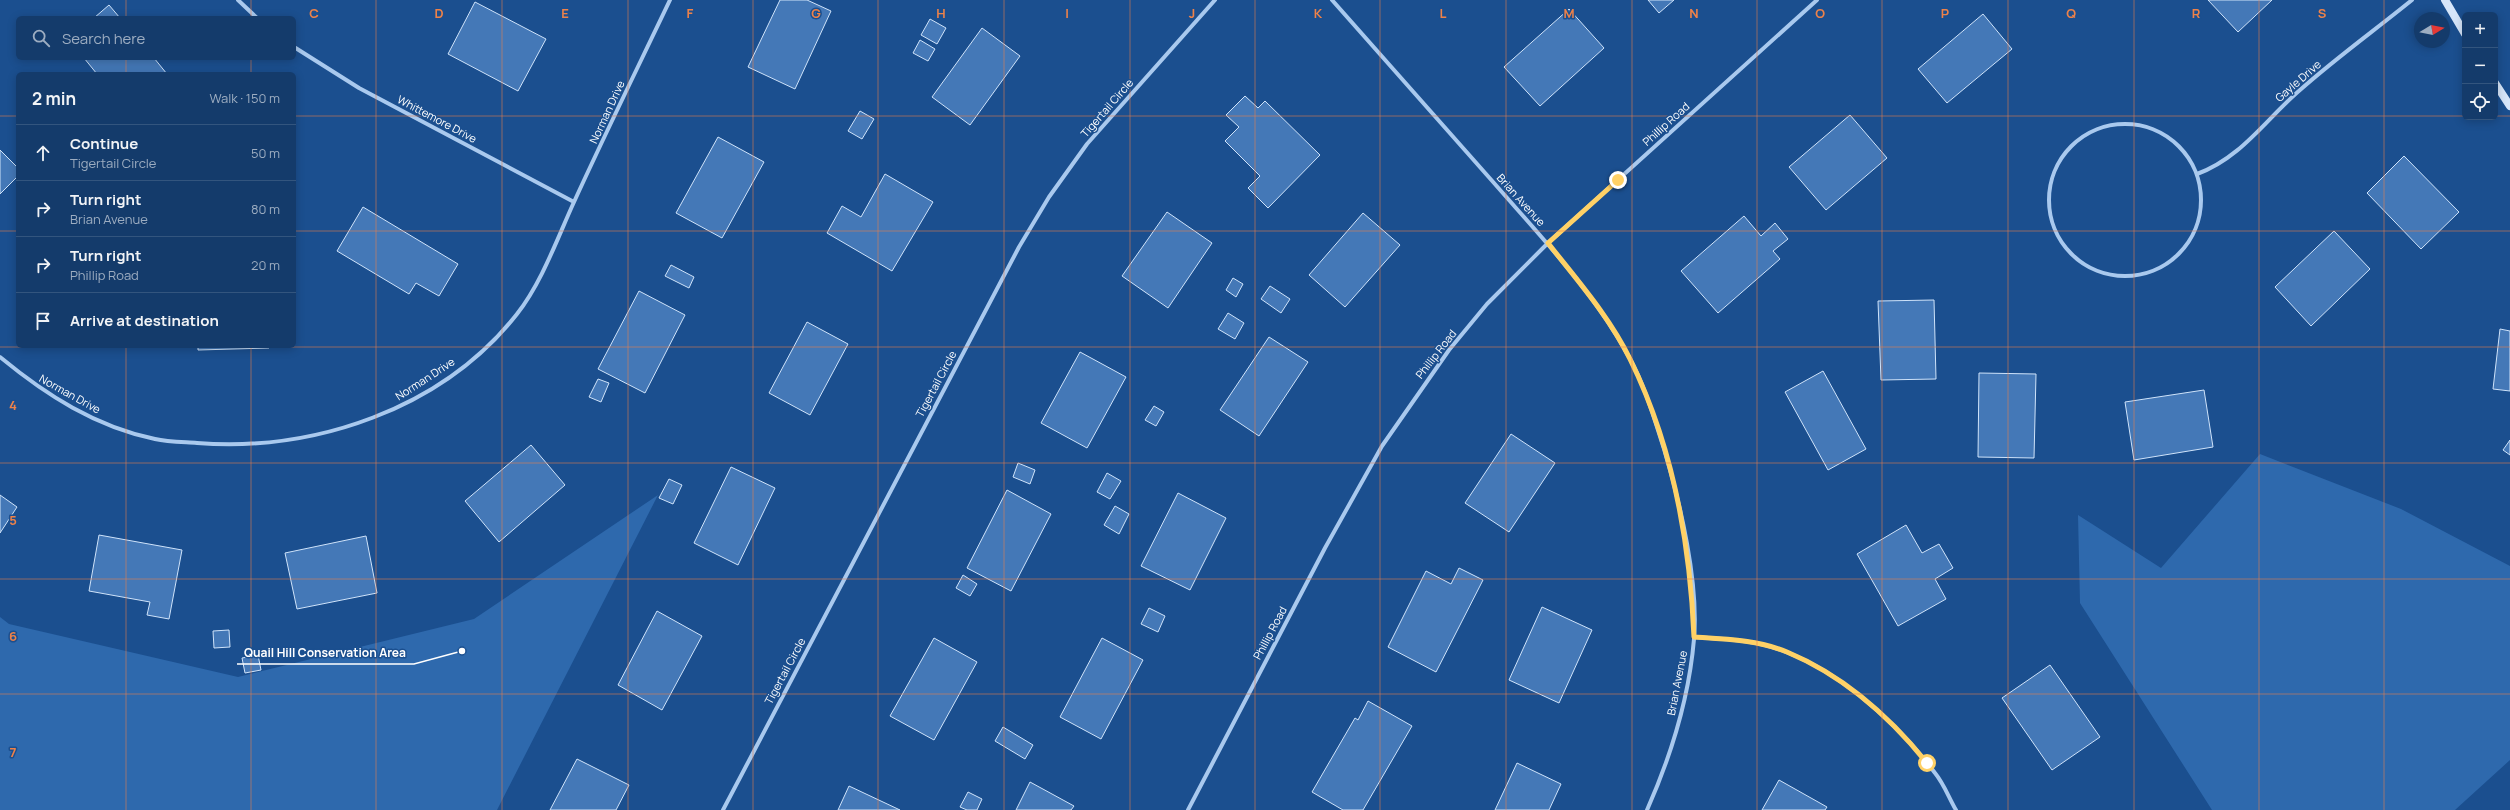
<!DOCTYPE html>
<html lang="en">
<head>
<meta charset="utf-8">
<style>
	body { margin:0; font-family:Manrope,sans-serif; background:#1d4271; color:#f1f3f6 }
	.controls { position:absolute; right:12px; top:12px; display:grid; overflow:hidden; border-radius:6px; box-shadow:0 2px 10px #0003 }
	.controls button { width:36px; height:36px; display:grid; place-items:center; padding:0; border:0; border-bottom:1px solid #33557e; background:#143b6b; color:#f1f3f6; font:20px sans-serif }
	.compass { position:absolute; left:2414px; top:12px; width:36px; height:36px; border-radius:50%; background:#143b6b; box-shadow:0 2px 10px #0003; rotate:80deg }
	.stop { position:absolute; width:12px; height:12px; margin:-9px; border:3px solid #ffd166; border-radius:50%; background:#fff }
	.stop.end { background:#ffd166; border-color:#fff; box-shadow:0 1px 4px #0008 }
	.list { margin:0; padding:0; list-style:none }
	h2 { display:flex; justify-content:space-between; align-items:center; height:52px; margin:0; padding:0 16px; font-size:17px }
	h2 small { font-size:13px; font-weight:400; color:#9dadc1 }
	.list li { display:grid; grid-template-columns:26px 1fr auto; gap:12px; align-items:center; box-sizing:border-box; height:56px; padding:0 16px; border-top:1px solid #33557e }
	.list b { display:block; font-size:15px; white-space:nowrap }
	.list p { margin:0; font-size:13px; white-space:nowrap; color:#9dadc1 }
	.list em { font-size:13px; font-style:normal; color:#9dadc1 }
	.icon { flex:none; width:22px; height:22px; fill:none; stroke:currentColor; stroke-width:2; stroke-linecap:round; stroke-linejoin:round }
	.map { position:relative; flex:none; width:2510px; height:810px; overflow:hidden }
	.search { position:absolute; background:#143b6b; box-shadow:0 2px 10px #0003; left:16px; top:16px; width:280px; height:44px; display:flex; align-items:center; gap:10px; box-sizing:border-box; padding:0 14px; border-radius:6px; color:#9dadc1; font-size:15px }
	.panel { position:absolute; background:#143b6b; box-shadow:0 2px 10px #0003; left:16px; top:72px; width:280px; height:276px; border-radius:6px }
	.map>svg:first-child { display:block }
</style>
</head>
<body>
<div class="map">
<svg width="2510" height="810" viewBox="0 0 2510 810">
	<rect width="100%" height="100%" fill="#1b4f8f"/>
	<path fill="#2e69ad" d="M2260 454 2401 509 2510 566V760L2455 810H2212L2080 603 2078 515 2161 568Z
		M658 495 497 810H0V617L9 624 238 677 474 619Z"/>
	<path fill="#4478b7" stroke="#cfe3fa" d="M780 0H807L831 11 795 89 748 67Z
		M1648 0H1674L1659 13Z
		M2208 0H2272L2238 32Z
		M475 2 546 39 518 91 448 54Z
		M109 5 120 18H94Z
		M1569 9 1604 48 1540 106 1504 67Z
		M1983 14 2012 49 1947 103 1918 69Z
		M930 19 946 28 937 44 921 35Z
		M982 28 1020 56 970 125 932 97Z
		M920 40 935 49 928 61 913 53Z
		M84 58H154L167 74H97Z
		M1245 96 1258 108 1265 101 1320 155 1268 208 1248 188 1260 176 1225 141 1239 127 1226 115Z
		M860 111 874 119 862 139 848 131Z
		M1850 115 1887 158 1826 210 1789 167Z
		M718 137 764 162 722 238 676 213Z
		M0 150 18 168V176L0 194Z
		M2404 156 2459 212 2421 249 2367 193Z
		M885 174 933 202 892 271 827 233 842 206 861 217Z
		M363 207 458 264 439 296 416 283 409 294 337 251Z
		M1167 212 1212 243 1168 308 1122 276Z
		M1363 213 1400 245 1345 307 1309 275Z
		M1744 216 1761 236 1775 223 1788 239 1773 251 1780 259 1718 313 1681 271Z
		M2334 231 2370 269 2311 326 2275 287Z
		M671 265 694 277 689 288 665 276Z
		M1233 278 1243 284 1236 297 1226 290Z
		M1270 286 1290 299 1281 313 1261 299Z
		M639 291 685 315 645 393 598 369Z
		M1934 300 1936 379 1881 380 1878 301Z
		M1228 313 1244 323 1235 339 1218 329Z
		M807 322 848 344 810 415 769 393Z
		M2500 329 2510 331V391L2493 389Z
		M1269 337 1308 362 1259 436 1220 410Z
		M198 346H269V348L198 350Z
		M1080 352 1126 377 1087 448 1041 423Z
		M1823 371 1866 449 1828 470 1785 392Z
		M1979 373 2036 374 2034 458 1978 457Z
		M598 379 609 383 601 402 589 397Z
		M2204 390 2213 447 2134 460 2125 402Z
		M1154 406 1164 412 1156 426 1145 420Z
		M1511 434 1555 463 1509 532 1465 503Z
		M2510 440V455L2503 450Z
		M531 445 565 485 499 542 465 501Z
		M1018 463 1035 470 1030 484 1013 477Z
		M731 467 775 488 738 565 694 543Z
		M1107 473 1121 481 1110 499 1097 492Z
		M669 479 682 485 673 504 659 498Z
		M1007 490 1051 514 1011 591 967 568Z
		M1178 493 1226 518 1190 590 1141 566Z
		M0 495 17 507 0 533Z
		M1115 506 1129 514 1119 534 1104 525Z
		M1906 525 1922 553 1939 544 1953 568 1935 579 1946 599 1898 626 1857 554Z
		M99 535 182 550 169 619 147 615 150 602 89 591Z
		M366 536 377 593 297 609 285 553Z
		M1459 568 1483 580 1436 672 1388 647 1426 571 1451 584Z
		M963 575 977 584 970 596 956 588Z
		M1542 607 1592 630 1559 703 1509 680Z
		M1149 608 1165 616 1158 632 1141 624Z
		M657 611 702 636 662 710 618 685Z
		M229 630 230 647 214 648 213 631Z
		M934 638 977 662 934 740 890 716Z
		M1102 638 1143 660 1101 739 1060 717Z
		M258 655 261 670 245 673 242 658Z
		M2050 665 2100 737 2052 770 2002 698Z
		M1368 701 1412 726 1363 810H1343L1312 792 1355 718 1358 720Z
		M1003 727 1033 745 1025 759 995 741Z
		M577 759 629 785 616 810H550Z
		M1517 763 1561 784 1549 810H1495Z
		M1779 780 1827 807 1825 810H1762Z
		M1030 782 1074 806 1071 810H1016Z
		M849 786 900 810H838Z
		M968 792 982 799 977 810H967L960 807Z"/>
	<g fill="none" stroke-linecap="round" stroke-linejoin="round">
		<path stroke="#a9c9ee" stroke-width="4" d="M238 0 257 18
			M1332 0C1386 61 1440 122 1494 183 1542 238 1594 292 1629 357 1645 386 1654 418 1664 449 1680 502 1699 583 1694 639 1689 698 1671 756 1647 810
			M294 47 359 88 574 202
			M2049 200a76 76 0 1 1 152 0a76 76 0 1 1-152 0Z
			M2197 174C2241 158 2266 119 2300 90 2336 58 2375 30 2412 0
			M0 357C46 395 96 427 155 439 168 442 183 442 197 443 315 452 442 409 517 314 542 282 557 239 574 202 605 134 638 67 670 0
			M1694 637C1725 639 1757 640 1786 652 1843 674 1899 725 1935 773 1944 784 1949 798 1956 810
			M723 810 1019 247 1049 197 1087 144 1215 0
			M1188 810 1325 548 1382 446 1449 350 1487 304 1548 243 1817 0"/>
		<path stroke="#d6e6fa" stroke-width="8" d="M2445 0 2465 34
			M2495 83 2510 106"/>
	</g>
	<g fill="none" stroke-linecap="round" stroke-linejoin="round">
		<path stroke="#ffd166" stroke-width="5" d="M1618 180 1548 243C1577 280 1609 316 1630 359 1672 444 1690 542 1694 637 1725 639 1758 640 1787 652 1842 675 1890 717 1927 763"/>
	</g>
	<path fill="none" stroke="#ee8249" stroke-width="1" stroke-opacity="0.55" d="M126 0V18M251 0V18M376 0V810M502 0V810M628 0V810M753 0V810M878 0V810M1004 0V810M1130 0V810M1255 0V810M1380 0V810M1506 0V810M1632 0V810M1757 0V810M1882 0V810M2008 0V810M2134 0V810M2259 0V810M2384 0V810M126 58V74M251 58V74M0 116H18M294 116H2465M2495 116H2510M0 231H18M294 231H2510M126 346V810M251 346V810M0 347H2510M0 463H2510M0 579H2510M0 694H2510"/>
	<g text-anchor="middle" stroke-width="3" stroke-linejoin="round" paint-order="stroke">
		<g font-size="11" fill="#fff" stroke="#1b4f8f">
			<text transform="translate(2298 81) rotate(-41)" y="4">Gayle Drive</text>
			<text transform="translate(1107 108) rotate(-49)" y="4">Tigertail Circle</text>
			<text transform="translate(607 112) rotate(-65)" y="4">Norman Drive</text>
			<text transform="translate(437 119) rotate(28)" y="4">Whittemore Drive</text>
			<text transform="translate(1666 124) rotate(-42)" y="4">Phillip Road</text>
			<text transform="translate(1521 200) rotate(48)" y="4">Brian Avenue</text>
			<text transform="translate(1436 354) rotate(-52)" y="4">Phillip Road</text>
			<text transform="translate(425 379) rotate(-33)" y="4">Norman Drive</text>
			<text transform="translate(936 384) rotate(-62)" y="4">Tigertail Circle</text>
			<text transform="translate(70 394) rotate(29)" y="4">Norman Drive</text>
			<text transform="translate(1270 633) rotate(-62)" y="4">Phillip Road</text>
			<text transform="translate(785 671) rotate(-62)" y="4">Tigertail Circle</text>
			<text transform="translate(1677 683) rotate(-79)" y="4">Brian Avenue</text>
		</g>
	</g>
	<g font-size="13" text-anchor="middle" font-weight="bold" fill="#ee8249" stroke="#1b4f8f" stroke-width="3" stroke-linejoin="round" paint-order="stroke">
		<text x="314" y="18">C</text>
		<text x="439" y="18">D</text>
		<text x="565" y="18">E</text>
		<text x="690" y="18">F</text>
		<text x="816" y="18">G</text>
		<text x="941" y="18">H</text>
		<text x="1067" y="18">I</text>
		<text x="1192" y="18">J</text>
		<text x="1318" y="18">K</text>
		<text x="1443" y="18">L</text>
		<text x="1569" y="18">M</text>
		<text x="1694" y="18">N</text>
		<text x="1820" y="18">O</text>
		<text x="1945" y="18">P</text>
		<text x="2071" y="18">Q</text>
		<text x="2196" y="18">R</text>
		<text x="2322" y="18">S</text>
		<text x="13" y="410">4</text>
		<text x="13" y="525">5</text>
		<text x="13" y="641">6</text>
		<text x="13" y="757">7</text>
	</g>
	<path fill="none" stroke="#fff" stroke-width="1.5" d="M462 651L414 664H237"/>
	<circle fill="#fff" stroke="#1b4f8f" stroke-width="1.5" cx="462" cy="651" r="4"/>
	<g font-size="12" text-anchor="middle" font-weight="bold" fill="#fff" stroke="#1b4f8f" stroke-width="3" stroke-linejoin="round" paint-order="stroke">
		<text x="325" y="657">Quail Hill Conservation Area</text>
	</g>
</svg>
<div class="controls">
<button>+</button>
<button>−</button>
<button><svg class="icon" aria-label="locate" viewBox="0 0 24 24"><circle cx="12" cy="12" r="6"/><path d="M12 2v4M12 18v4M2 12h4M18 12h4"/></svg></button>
</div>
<svg class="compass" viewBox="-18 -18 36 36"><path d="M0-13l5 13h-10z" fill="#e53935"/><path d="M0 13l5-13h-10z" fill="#9dadc1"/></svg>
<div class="stop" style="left:1927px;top:763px"></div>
<div class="stop end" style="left:1618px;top:180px"></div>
<div class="search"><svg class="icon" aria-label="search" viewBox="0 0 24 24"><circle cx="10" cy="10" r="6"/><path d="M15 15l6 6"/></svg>Search here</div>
<section class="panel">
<h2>2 min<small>Walk · 150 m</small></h2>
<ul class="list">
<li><svg class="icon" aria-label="ahead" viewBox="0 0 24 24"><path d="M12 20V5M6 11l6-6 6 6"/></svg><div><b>Continue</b><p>Tigertail Circle</p></div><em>50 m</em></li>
<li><svg class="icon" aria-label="right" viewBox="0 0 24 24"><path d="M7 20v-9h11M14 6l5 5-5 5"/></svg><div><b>Turn right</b><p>Brian Avenue</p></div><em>80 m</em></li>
<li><svg class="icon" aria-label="right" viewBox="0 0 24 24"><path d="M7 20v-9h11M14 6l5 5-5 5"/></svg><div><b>Turn right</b><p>Phillip Road</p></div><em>20 m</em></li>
<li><svg class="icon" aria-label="arrive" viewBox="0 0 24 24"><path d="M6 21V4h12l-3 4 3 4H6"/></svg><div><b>Arrive at destination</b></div></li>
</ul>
</section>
</div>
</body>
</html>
